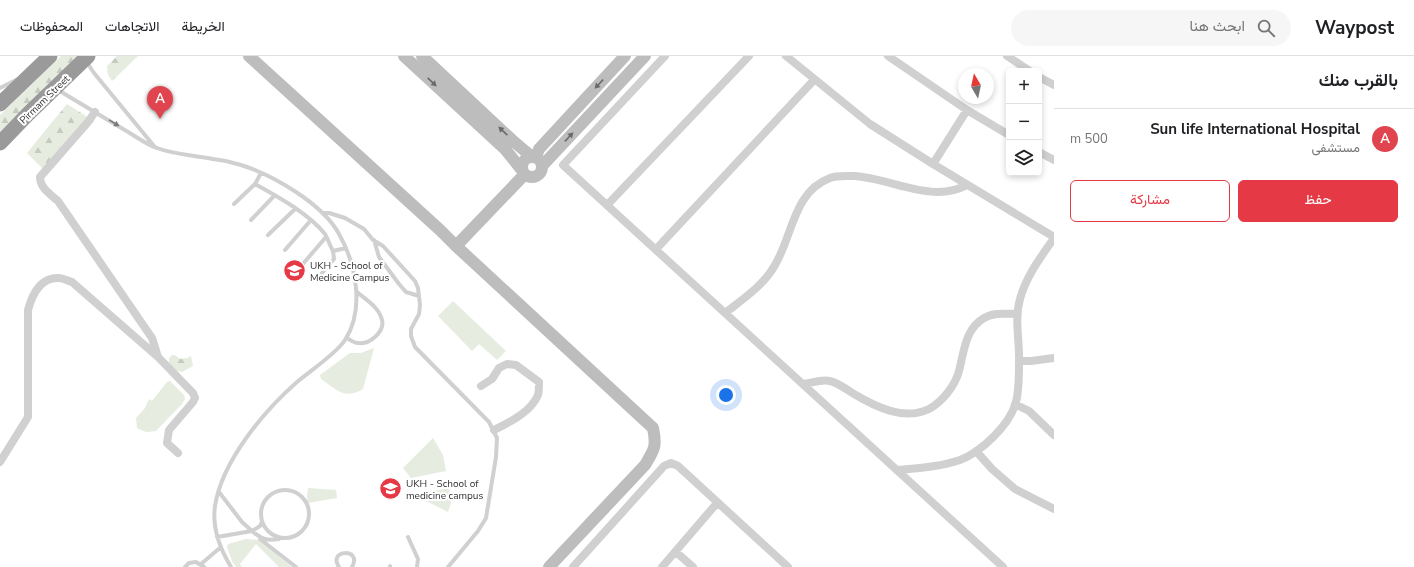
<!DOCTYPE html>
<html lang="ar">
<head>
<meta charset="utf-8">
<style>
	body { margin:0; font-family:"Nunito Sans",Vazirmatn,sans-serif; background:#f6f6f6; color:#202124; direction:rtl }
	.controls { position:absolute; right:12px; top:12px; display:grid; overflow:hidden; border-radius:6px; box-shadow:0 2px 6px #0003 }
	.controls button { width:36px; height:36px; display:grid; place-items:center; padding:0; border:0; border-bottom:1px solid #e0e0e0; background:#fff; color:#202124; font:20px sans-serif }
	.compass { position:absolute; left:958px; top:12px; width:36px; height:36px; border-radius:50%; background:#fff; box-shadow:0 2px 6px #0003; rotate:351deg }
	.you { position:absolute; left:726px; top:339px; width:14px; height:14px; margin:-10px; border:3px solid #fff; border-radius:50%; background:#1a73e8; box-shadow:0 0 0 6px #1a73e833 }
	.badge { display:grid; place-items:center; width:26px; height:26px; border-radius:50%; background:#e63946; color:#fff; font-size:13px; font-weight:700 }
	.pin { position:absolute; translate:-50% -33px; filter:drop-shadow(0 1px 2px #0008) }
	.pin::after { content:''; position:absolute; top:21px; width:14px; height:12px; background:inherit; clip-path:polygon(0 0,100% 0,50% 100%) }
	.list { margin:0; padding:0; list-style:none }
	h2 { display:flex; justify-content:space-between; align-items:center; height:52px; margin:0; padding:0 16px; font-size:17px }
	h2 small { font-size:13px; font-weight:400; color:#757577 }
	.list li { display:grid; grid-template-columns:26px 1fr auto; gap:12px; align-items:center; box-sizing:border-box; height:60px; padding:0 16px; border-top:1px solid #e0e0e0 }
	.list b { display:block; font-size:15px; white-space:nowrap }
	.list p { margin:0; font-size:13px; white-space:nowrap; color:#757577 }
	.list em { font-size:13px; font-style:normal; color:#757577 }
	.actions { display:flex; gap:8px; padding:12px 16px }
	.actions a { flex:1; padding:9px 0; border:1px solid #e63946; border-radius:6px; text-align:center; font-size:14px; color:#e63946 }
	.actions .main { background:#e63946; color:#fff }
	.icon { flex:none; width:22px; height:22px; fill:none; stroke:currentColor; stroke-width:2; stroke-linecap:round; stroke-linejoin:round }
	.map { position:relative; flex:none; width:1054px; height:511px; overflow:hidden; direction:ltr }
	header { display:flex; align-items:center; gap:24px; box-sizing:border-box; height:56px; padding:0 20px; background:#fff; border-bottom:1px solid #e0e0e0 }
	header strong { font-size:19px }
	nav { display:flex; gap:22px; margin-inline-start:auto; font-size:14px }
	.search { width:280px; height:36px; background:#f6f6f6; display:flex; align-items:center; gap:10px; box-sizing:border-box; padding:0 14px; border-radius:22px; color:#757577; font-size:15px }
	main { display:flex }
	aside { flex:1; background:#fff }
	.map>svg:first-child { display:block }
</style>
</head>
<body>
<header>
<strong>Waypost</strong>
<div class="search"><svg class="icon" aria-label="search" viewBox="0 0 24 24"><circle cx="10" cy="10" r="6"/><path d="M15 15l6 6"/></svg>ابحث هنا</div>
<nav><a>الخريطة</a><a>الاتجاهات</a><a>المحفوظات</a></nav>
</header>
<main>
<aside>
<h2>بالقرب منك<small></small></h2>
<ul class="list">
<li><span class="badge" style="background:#e0444e">A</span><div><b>Sun life International Hospital</b><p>مستشفى</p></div><em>500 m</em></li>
</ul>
<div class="actions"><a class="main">حفظ</a><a>مشاركة</a></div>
</aside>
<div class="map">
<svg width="1054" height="511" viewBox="0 0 1054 511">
	<defs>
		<pattern id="forest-firs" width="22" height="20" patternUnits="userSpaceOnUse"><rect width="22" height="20" fill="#e6ecdf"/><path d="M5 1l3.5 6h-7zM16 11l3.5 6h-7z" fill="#c6cbc0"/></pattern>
	</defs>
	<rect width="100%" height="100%" fill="#fff"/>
	<path fill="#e6ecdf" d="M453 245 506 295 497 304 479 288 472 295 438 260Z
		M374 292 363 333C344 344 337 334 321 323L320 319 350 297H361Z
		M170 325 184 339 185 343 182 348 156 375 146 376 137 372 136 362 145 352 149 343 152 345 167 326Z
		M433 382 443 399 446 415 411 422 403 412Z
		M308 432 336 434 337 442 308 447 307 441Z
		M449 432 451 447 448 456 426 445 424 437Z
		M246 483 259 484 292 511H279L256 488 240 508 242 511H236L232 505 227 491 228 488Z"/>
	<path fill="url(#forest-firs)" d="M61 0H79L0 77V59Z
		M117 0H138L112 25 108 19 107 10Z
		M67 48 94 65 46 116 27 97Z
		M172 299H175L180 303 187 302 191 300 193 310 182 316 173 314 169 308V302Z"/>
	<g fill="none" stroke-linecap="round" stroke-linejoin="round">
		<path stroke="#d0d0d0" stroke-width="4" d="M86 5 94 17 154 90
			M0 32 16 24
			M58 34C80 47 101 60 123 73 134 79 145 88 157 92 175 99 195 99 213 103 223 104 232 106 241 109 273 119 323 148 339 178 356 208 365 253 345 284 337 297 310 315 297 326 264 355 222 405 215 450 212 471 220 493 231 511
			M261 117 255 128C278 141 308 157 325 178 328 183 330 190 333 195L346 192
			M234 148 255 128
			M324 157H329L345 162 364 173 373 184 383 190 415 225 418 232 420 249 419 258 411 273V280L415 291 489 366 497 382 496 401 486 462 478 475 448 511
			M251 164 275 139
			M268 179 295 153
			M374 184 379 201 399 228 406 236 419 240
			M285 194 311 164
			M302 209 326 181
			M317 223 334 203 333 195
			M347 282C350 284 354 287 358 287 369 289 385 276 382 264 379 251 366 244 357 236
			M261 458a24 24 0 1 1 48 0a24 24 0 1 1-48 0Z
			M219 436 242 466 252 475 260 470 262 466
			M217 481 252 475C261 483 267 485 279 483
			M408 481 418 503 417 511
			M260 483 296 511
			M201 508 221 491
			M185 511 189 507 196 506 204 511
			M339 511C327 493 363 492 352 511
			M390 511V510"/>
		<path stroke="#d0d0d0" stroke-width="8" d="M665 0 563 109 1003 511
			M786 0 870 68 933 108 1054 181
			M888 0 967 54 1009 79
			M1007 0 1030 15
			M1039 21 1054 29
			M95 56 88 66 40 121C40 132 50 138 58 145L152 282 158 301
			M1039 96 1054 104
			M933 108 967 54
			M610 146 749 0
			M659 190 814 24
			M725 257C743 243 764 229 775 209 793 179 793 136 830 122 837 119 847 120 854 120 891 122 932 148 967 129
			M1019 305H1031L1054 302
			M803 328C812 327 821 323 830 325 839 327 847 334 854 338 876 351 904 365 929 353 942 346 955 330 959 315 964 296 965 273 984 262 994 256 1007 258 1017 258
			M481 330 492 323 499 312 507 308 516 309 539 326C539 330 539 335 538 339 531 356 510 366 494 374
			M1015 348 1029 355 1054 379
			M976 395 992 413 1015 433 1054 453
			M0 406 28 361V254C32 239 40 221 59 222 63 222 68 225 72 226L158 301 193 337 195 342 193 346 169 374 167 387 178 397
			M897 414C918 412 939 411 960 404 981 396 1010 369 1016 346 1019 334 1019 320 1019 307 1020 286 1014 264 1020 243 1026 220 1041 201 1054 182
			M676 496 693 511
			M573 511 664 410 671 407 678 410 788 511
			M662 511 717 447"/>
		<path stroke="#bdbdbd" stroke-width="12" d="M249 0 440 174 456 190 653 372C657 391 654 394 645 409L549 511
			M404 0 505 93 521 113
			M422 0 512 84 532 101
			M522 111a10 10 0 1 1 20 0a10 10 0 1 1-20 0Z
			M536 101 539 93 625 0
			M542 110 645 0
			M456 190 524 119"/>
		<path stroke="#9a9a9a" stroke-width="15" d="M0 48 50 0
			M0 87 28 58 88 0"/>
	</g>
	<defs><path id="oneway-solid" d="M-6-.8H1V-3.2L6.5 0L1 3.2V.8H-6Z"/></defs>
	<g fill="#6a6a6a">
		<use href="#oneway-solid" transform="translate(432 26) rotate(43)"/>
		<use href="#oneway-solid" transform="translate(599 28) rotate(133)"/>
		<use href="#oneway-solid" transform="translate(503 75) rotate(-137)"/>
		<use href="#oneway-solid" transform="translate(569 81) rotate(-47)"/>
	</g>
	<use fill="#7a7a7a" href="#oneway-solid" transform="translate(114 67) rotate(31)"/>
	<defs>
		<symbol id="university-disc" viewBox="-11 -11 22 22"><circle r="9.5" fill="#e63946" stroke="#fff"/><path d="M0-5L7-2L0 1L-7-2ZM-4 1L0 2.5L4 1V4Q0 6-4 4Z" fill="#fff"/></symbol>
	</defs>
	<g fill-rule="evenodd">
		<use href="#university-disc" x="282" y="202" width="25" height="25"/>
		<use href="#university-disc" x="378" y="420" width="25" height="25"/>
	</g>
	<g text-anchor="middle" stroke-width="4" stroke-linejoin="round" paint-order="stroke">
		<g font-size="10" fill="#333" stroke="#fff">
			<text transform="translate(44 43) rotate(-44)" y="4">Pirmam Street</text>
		</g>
		<g font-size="10" fill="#333" stroke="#fff" text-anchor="start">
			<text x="310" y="213">UKH - School of<tspan x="310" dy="12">Medicine Campus</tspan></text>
			<text x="406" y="431">UKH - School of<tspan x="406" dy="12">medicine campus</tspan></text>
		</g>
	</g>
</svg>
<div class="controls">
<button>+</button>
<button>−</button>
<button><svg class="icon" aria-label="layers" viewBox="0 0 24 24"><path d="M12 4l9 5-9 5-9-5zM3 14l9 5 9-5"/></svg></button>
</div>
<svg class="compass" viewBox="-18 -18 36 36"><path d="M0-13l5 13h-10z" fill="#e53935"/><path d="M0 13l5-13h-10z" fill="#757577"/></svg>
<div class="you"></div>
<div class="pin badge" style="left:160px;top:63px;background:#e0444e">A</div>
</div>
</main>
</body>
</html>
